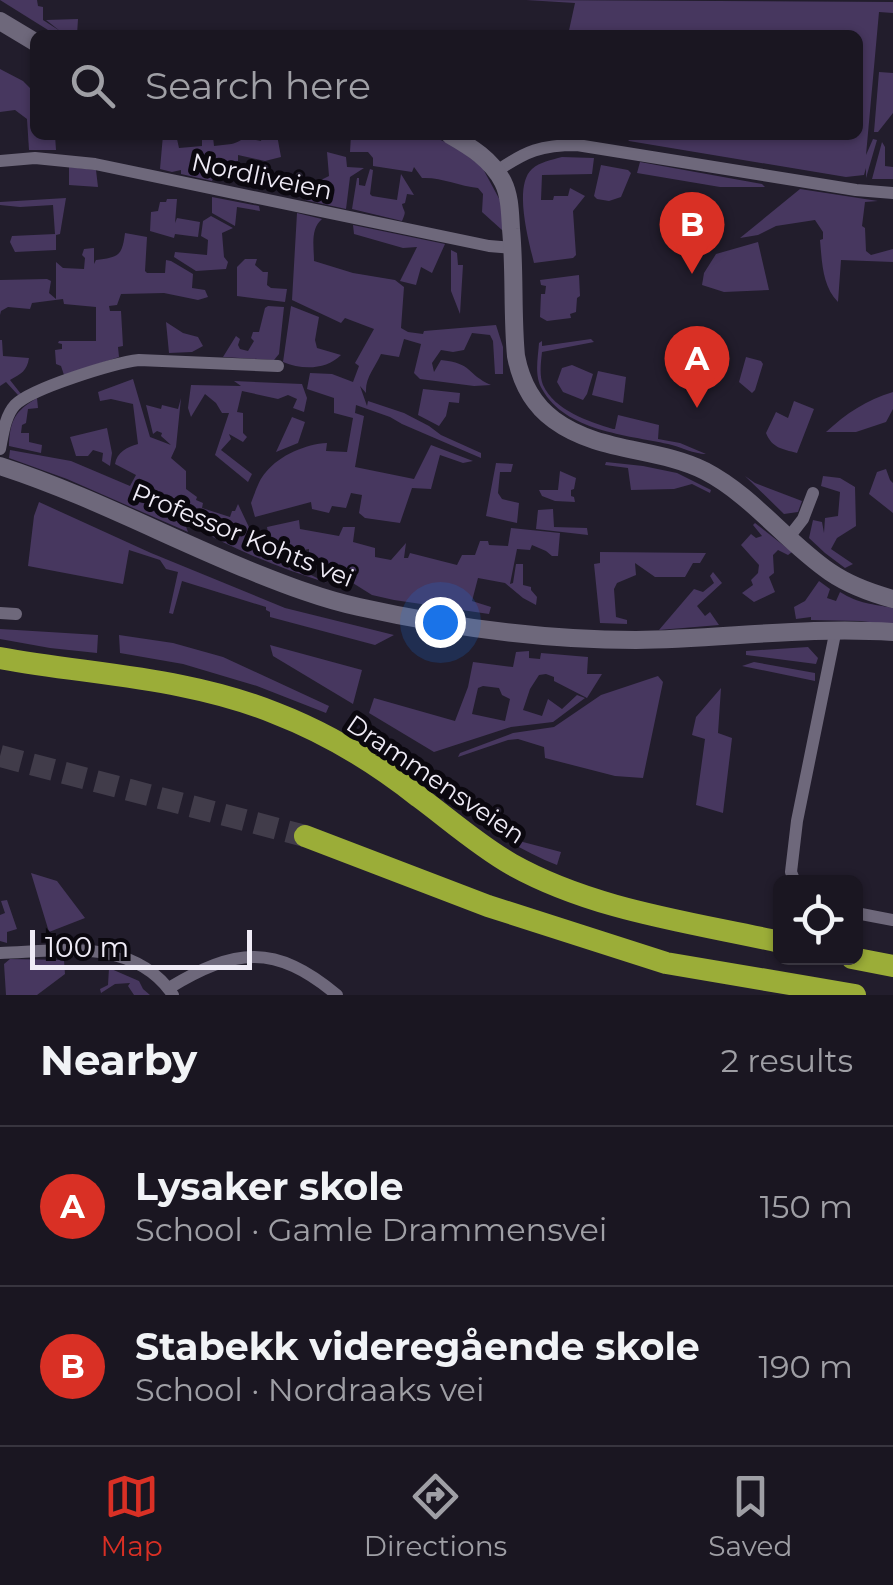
<!DOCTYPE html>
<html lang="en">
<head>
<meta charset="utf-8">
<style>
	body { margin:0; font-family:Montserrat,sans-serif; background:#231f2a; color:#f1f3f6 }
	.controls { position:absolute; right:30px; bottom:30px; display:grid; overflow:hidden; border-radius:15px; box-shadow:0 2px 8px #0004 }
	.controls button { width:90px; height:90px; display:grid; place-items:center; padding:0; border:0; border-bottom:2px solid #38353f; background:#1a1621; color:#f1f3f6; font:50px sans-serif }
	.scale { position:absolute; left:30px; bottom:25px; width:222px; box-sizing:border-box; padding-left:10px; border:5px solid #efebf6; border-top:0; font-size:28px; line-height:35px; white-space:nowrap; color:#efebf6; -webkit-text-stroke:8px #0b080f; paint-order:stroke }
	.you { position:absolute; left:440px; top:622px; width:35px; height:35px; margin:-25px; border:8px solid #fff; border-radius:50%; background:#1a73e8; box-shadow:0 0 0 15px #1a73e833 }
	.badge { display:grid; place-items:center; width:65px; height:65px; border-radius:50%; background:#d93025; color:#fff; font-size:32px; font-weight:700 }
	.pin { position:absolute; translate:-50% -82px; filter:drop-shadow(0 2px 5px #0008) }
	.pin::after { content:''; position:absolute; top:52px; width:35px; height:30px; background:inherit; clip-path:polygon(0 0,100% 0,50% 100%) }
	.list { margin:0; padding:0; list-style:none }
	h2 { display:flex; justify-content:space-between; align-items:center; height:130px; margin:0; padding:0 40px; font-size:42px }
	h2 small { font-size:32px; font-weight:400; color:#9f9fa5 }
	.list li { display:grid; grid-template-columns:65px 1fr auto; gap:30px; align-items:center; box-sizing:border-box; height:160px; padding:0 40px; border-top:2px solid #38353f }
	.list b { display:block; font-size:38px; white-space:nowrap }
	.list p { margin:0; font-size:32px; white-space:nowrap; color:#9f9fa5 }
	.list em { font-size:32px; font-style:normal; color:#9f9fa5 }
	.icon { flex:none; width:55px; height:55px; fill:none; stroke:currentColor; stroke-width:2; stroke-linecap:round; stroke-linejoin:round }
	.map { position:relative; flex:none; width:893px; height:995px; overflow:hidden }
	.search { position:absolute; background:#1a1621; box-shadow:0 2px 8px #0004; left:30px; right:30px; top:30px; height:110px; display:flex; align-items:center; gap:25px; box-sizing:border-box; padding:0 35px; border-radius:15px; color:#9f9fa5; font-size:38px }
	.sheet { height:450px; background:#1a1621 }
	nav { display:flex; justify-content:space-around; align-items:center; box-sizing:border-box; height:140px; border-top:2px solid #38353f; background:#1a1621; font-size:28px; color:#9f9fa5 }
	nav a { display:grid; justify-items:center; gap:5px }
	nav .on { color:#d93025 }
	.map>svg:first-child { display:block }
</style>
</head>
<body>
<div class="map">
<svg width="893" height="995" viewBox="0 0 893 995">
	<rect width="100%" height="100%" fill="#221d2c"/>
	<path fill="#47375f" fill-rule="evenodd" d="M0 0H37L38 6 43 7V20L60 31 46 20 78 19 77 35H56Z
		M526 0 893 2V13L879 12 866 155 873 139 877 140 866 178V168L864 175 846 177 629 141 624 135H858V35H568L575 3Z
		M0 69 23 81 35 93V135H55L56 150H29L27 119 15 110 0 112Z
		M879 72 893 73V113L878 132H874Z
		M163 135 177 139 179 148 202 146V137H213L214 146C226 144 238 146 246 135H258L256 140 261 141 262 136 277 135 281 157 265 161 238 155V161L228 163 225 175 215 173 212 181 181 174V170L172 172 160 169Z
		M351 135H428L453 145 482 167 502 204V230L482 212 483 194 478 188C459 186 441 177 422 178L414 167 412 172 373 166V158L368 152H350Z
		M882 142 885 147V166L893 167V179H872Z
		M327 152 346 157 347 167 364 168 350 177 346 209 305 200 309 186 329 176Z
		M562 157 594 158 592 174 542 175 541 200H553L554 196H568L570 188 585 196 573 211 576 255 573 258 534 263C529 242 513 186 532 169 540 162 551 160 562 157Z
		M640 162 762 184 765 187H720L637 173Z
		M601 165 628 170 631 173 621 197 609 201 597 199 594 196Z
		M69 167 96 170 98 187 69 185Z
		M370 169 373 170 370 194 372 196 397 200 401 174 414 195 407 194 405 203 402 204C404 214 407 209 402 221L352 209 357 178H359V185L365 186Z
		M800 189 878 201 865 202 862 226 865 228 866 251 871 255 893 249V262L841 260 838 302C822 286 822 261 820 240L823 239V232L815 220 776 226 758 235 740 238Z
		M212 197 259 206 260 211 237 207 235 226 212 213Z
		M66 198 60 234 56 235V250L15 252 10 242 12 236 55 234 53 205 20 207 0 205V202Z
		M167 199H177L175 223 177 218 200 222 198 237 175 234 174 238 150 231 151 212 158 211 160 202H166Z
		M297 213 322 219C310 229 314 247 314 261L353 273 395 280 404 287 401 328 408 332 423 334 424 331 496 325 503 347V374H495L493 341 490 335 472 333 464 350 453 352 441 350 432 363 434 372 441 360C473 363 466 374 491 385L474 386 420 379 414 373 421 344 404 339 399 357 381 354C375 368 365 377 366 393L360 386 367 406 368 401 404 413 429 426 441 435 481 453V458L402 424 390 417 356 405 355 413 364 416 355 467 414 479 431 445 473 461 463 463 440 455 431 489 412 488 400 523 365 518 359 513 362 495 351 493 346 508 332 506 329 513 312 509 311 502 255 517 251 503C255 493 259 479 266 472 280 455 306 444 327 443L326 451 347 452 353 418 334 413V398L307 389 310 373 332 374 353 382 359 366 355 363 374 329 345 318 341 323 292 300Z
		M211 216 233 228 222 233 224 257 228 262 226 269 196 271 174 257 175 252 207 255 208 240 201 236 203 221Z
		M353 225 445 244 432 273 421 267 416 285 400 281 417 247 403 248 354 234Z
		M125 233 147 237 145 271 147 273H165L166 260 171 261 193 274 192 288 205 290 208 297 198 300 164 293 121 294 117 305 109 306 110 311H121L123 346 118 347 119 357 64 375 61 366 56 364 55 350 62 349V344L58 343 59 341H96V307L64 304 63 299 32 303 30 309 8 307 1 311 0 315V280L47 279 51 281 49 293 56 299V262L63 268 84 269 85 258 82 255 84 249 94 248V264L96 260C118 257 122 257 125 233Z
		M758 242 769 290 724 292 702 285 704 273 716 254Z
		M451 250 457 253 458 265H463L460 314 451 291Z
		M245 259H257L255 265 263 272H268L267 285 271 288 287 289 285 302 237 296V267Z
		M579 275 580 296 577 298 576 312 570 314 571 318 547 321 540 317 541 294H545L546 286 541 285 540 280Z
		M268 306 284 307 279 354 274 360 223 357 236 336 240 339 238 345 240 349 248 351 254 341 251 338 253 332H259L265 308Z
		M291 306 319 317 315 340 317 348 341 355C326 370 302 370 283 362Z
		M166 322 183 333 198 337 203 346 192 352 169 353Z
		M591 339 594 342 542 352C541 362 539 375 543 385 555 411 588 421 613 429H615L618 415 659 425 658 439 680 443 706 454C694 454 681 447 668 444 627 435 565 431 542 389 534 376 538 358 539 343L542 341V346Z
		M0 340H2L3 356 29 358C27 371 21 374 10 380L21 394 18 395 6 382 0 386Z
		M746 357 761 361 763 364 755 390 752 393 739 382Z
		M572 365 593 374 587 394 583 400 563 392 557 382 562 368Z
		M598 371 626 377 623 403 592 395Z
		M133 379 150 437 171 445 161 436 162 433 157 431 153 434 146 405 161 409 162 405 178 409 181 398 176 447 171 458 186 471V489L197 497 196 500 203 503 202 508 230 517 232 511H235L238 504 256 542 293 566 327 583C277 567 229 548 184 521L188 532 67 479 9 458 10 450 71 461 130 486 136 475 115 464C117 452 127 447 138 444L133 404 111 399 100 401 98 392Z
		M234 381 302 384 307 398 304 412 293 408 297 399 288 395 278 399 242 391 237 412 243 413V433L247 437 243 442 229 434 231 439 221 450 252 474 248 482 215 455 229 413H222L216 403 205 394 191 417 188 408 191 385 241 386Z
		M423 389 460 393 459 403 449 402 446 416 439 426 418 415Z
		M893 392V409L886 422 856 432H826C847 413 866 400 893 392Z
		M37 398 38 408 28 409 26 423 22 425 21 433H29V442L42 445 41 453 9 446C10 420 15 411 37 398Z
		M794 401 814 409 797 453C782 449 772 448 766 433L776 412 788 418Z
		M292 417 305 422 298 443 276 452Z
		M107 428 112 453 110 466 102 461 103 453 93 450 88 456H76L70 437Z
		M606 462 643 466 677 473 711 490 710 493 692 484 674 489 631 490 628 468 605 465Z
		M496 463 513 464 511 472H500L498 493 502 499 519 503 517 523 486 516Z
		M886 469 890 480 893 483V513L869 494 877 472Z
		M560 471 576 478 574 489 571 490V496L574 497 575 502 555 501 542 496 539 490H558Z
		M745 476 755 483 802 501 798 512 784 514Z
		M823 476 840 478 855 487 856 526 837 538 831 549 853 564 845 568 825 553 809 538 813 520 822 522 824 533 825 518 838 516 840 492 821 486Z
		M39 502 151 553 285 608 394 635 375 645 270 617V612L266 610V607L182 581 173 614 169 613 178 572 166 569 160 560 129 550 123 584 28 566 34 516Z
		M553 509 554 527 587 528 588 535 536 529 538 510Z
		M299 520 300 529 339 536 343 527H355L353 542 375 548V557L391 560 406 543 404 558H408L410 553 457 565 462 555H475L480 541H488L489 545 508 546 511 528 560 533 558 556H552L546 551 532 545 530 550 517 549 510 584 513 583 516 564H523V585L531 587V590L537 597 536 605 523 598 505 583 478 578 472 601 491 607 489 614 394 600 372 595 340 575 338 576 328 567 315 560 311 566 297 558 309 555V549L286 553 269 539 267 527Z
		M755 523 792 552 788 555 778 550 773 555 774 573 769 577 775 592 754 602 742 593 753 585 751 580 758 573 759 565 741 545 751 534 756 538 762 536 753 525Z
		M600 552 706 553 700 563H693L685 577H655L635 563 636 575 617 583 614 589 616 617 627 620V624L600 623 594 564 600 563Z
		M713 572 722 583 697 606 705 616 710 612 719 625 659 630 694 589 703 592 714 583 710 576Z
		M819 581 830 589 827 598 836 601 840 592C859 604 873 604 893 608V625L861 621 811 620V617L796 619 794 607 805 601Z
		M0 629 98 635 97 653 50 648 0 639Z
		M119 635 173 643 223 657 329 706 326 713 257 686 183 664 120 653Z
		M270 645 362 670 353 704 273 656Z
		M808 647 818 658 816 664 746 655V651Z
		M529 651V658L540 659 541 653 588 657 587 674H602L587 698 554 681V677L546 674 539 675 530 689 523 710 542 716 548 699 562 709 577 695 585 698 553 722 511 727 434 752 369 713 374 698 455 721 468 687 473 662 513 667 516 652ZM483 686 499 688 502 695 510 699 505 721 472 714 478 688Z
		M754 662 815 673V681L742 666Z
		M658 676 663 682 643 778 615 776 545 758 544 747 518 739 508 740 458 757 460 753 513 733 554 727 601 695Z
		M721 688 718 733 732 738 723 813 696 805 705 739 692 735 696 717Z
		M418 763 472 797 502 826 523 842 561 852 557 865C501 844 457 804 411 765Z
		M31 873 57 881 85 918 49 932Z
		M7 900 17 929 7 932V943L0 941V915L5 913 1 901Z
		M10 959 64 960 65 974 37 995H6L4 964Z
		M109 968 139 981 143 989 150 995H134L128 986 130 983 115 984 101 993 100 989 108 985Z"/>
	<g fill="none" stroke-linecap="round" stroke-linejoin="round">
		<path stroke="#413c4a" stroke-width="22" stroke-dasharray="22 11" stroke-linecap="butt" d="M0 756 305 836"/>
		<path stroke="#6e687b" stroke-width="12" d="M0 161 35 158 95 164 489 246 513 248
			M497 171C526 151 541 145 577 145L856 190 893 193
			M0 449C3 434 5 416 15 405 32 388 114 363 139 360L278 366
			M789 537 803 519 813 493
			M0 613 16 614
			M795 882 791 872 797 821 836 629
			M856 913 893 920
			M0 953C60 951 134 937 173 995
			M169 988C235 948 275 943 337 995"/>
		<path stroke="#6e687b" stroke-width="18" d="M0 21 35 42
			M450 135C471 147 492 160 503 182 510 196 510 213 511 229 515 271 512 314 516 356 521 382 532 404 554 420 599 453 657 447 705 471 753 496 786 542 830 572 849 585 871 593 893 599
			M0 466C87 494 167 537 251 571 286 585 322 599 359 607 449 627 543 640 636 640 722 639 807 626 893 632"/>
		<path stroke="#9bad38" stroke-width="22" d="M0 658C93 675 186 677 275 713 327 733 376 763 419 797 450 820 478 845 511 864 593 910 690 922 780 942
			M305 836 488 906 666 963 855 995
			M852 958 893 966"/>
	</g>
	<g text-anchor="middle" stroke-width="10" stroke-linejoin="round" paint-order="stroke">
		<g font-size="25" fill="#efebf6" stroke="#0b080f">
			<text transform="translate(262 176) rotate(12)" y="9">Nordliveien</text>
			<text transform="translate(243 535) rotate(22)" y="9">Professor Kohts vei</text>
			<text transform="translate(436 779) rotate(34)" y="9">Drammensveien</text>
		</g>
	</g>
</svg>
<div class="controls">
<button><svg class="icon" aria-label="locate" viewBox="0 0 24 24"><circle cx="12" cy="12" r="6"/><path d="M12 2v4M12 18v4M2 12h4M18 12h4"/></svg></button>
</div>
<div class="scale">100 m</div>
<div class="you"></div>
<div class="pin badge" style="left:697px;top:408px">A</div>
<div class="pin badge" style="left:692px;top:274px">B</div>
<div class="search"><svg class="icon" aria-label="search" viewBox="0 0 24 24"><circle cx="10" cy="10" r="6"/><path d="M15 15l6 6"/></svg>Search here</div>
</div>
<section class="sheet">
<h2>Nearby<small>2 results</small></h2>
<ul class="list">
<li><span class="badge">A</span><div><b>Lysaker skole</b><p>School · Gamle Drammensvei</p></div><em>150 m</em></li>
<li><span class="badge">B</span><div><b>Stabekk videregående skole</b><p>School · Nordraaks vei</p></div><em>190 m</em></li>
</ul>
</section>
<nav>
<a class="on"><svg class="icon" aria-label="map" viewBox="0 0 24 24"><path d="M3 6l6-2 6 2 6-2v14l-6 2-6-2-6 2zM9 4v14M15 6v14"/></svg>Map</a>
<a><svg class="icon" aria-label="directions" viewBox="0 0 24 24"><path d="M12 3l9 9-9 9-9-9zM9 14v-3h6M13 9l2 2-2 2"/></svg>Directions</a>
<a><svg class="icon" aria-label="saved" viewBox="0 0 24 24"><path d="M7 4h10v16l-5-4-5 4z"/></svg>Saved</a>
</nav>
</body>
</html>
